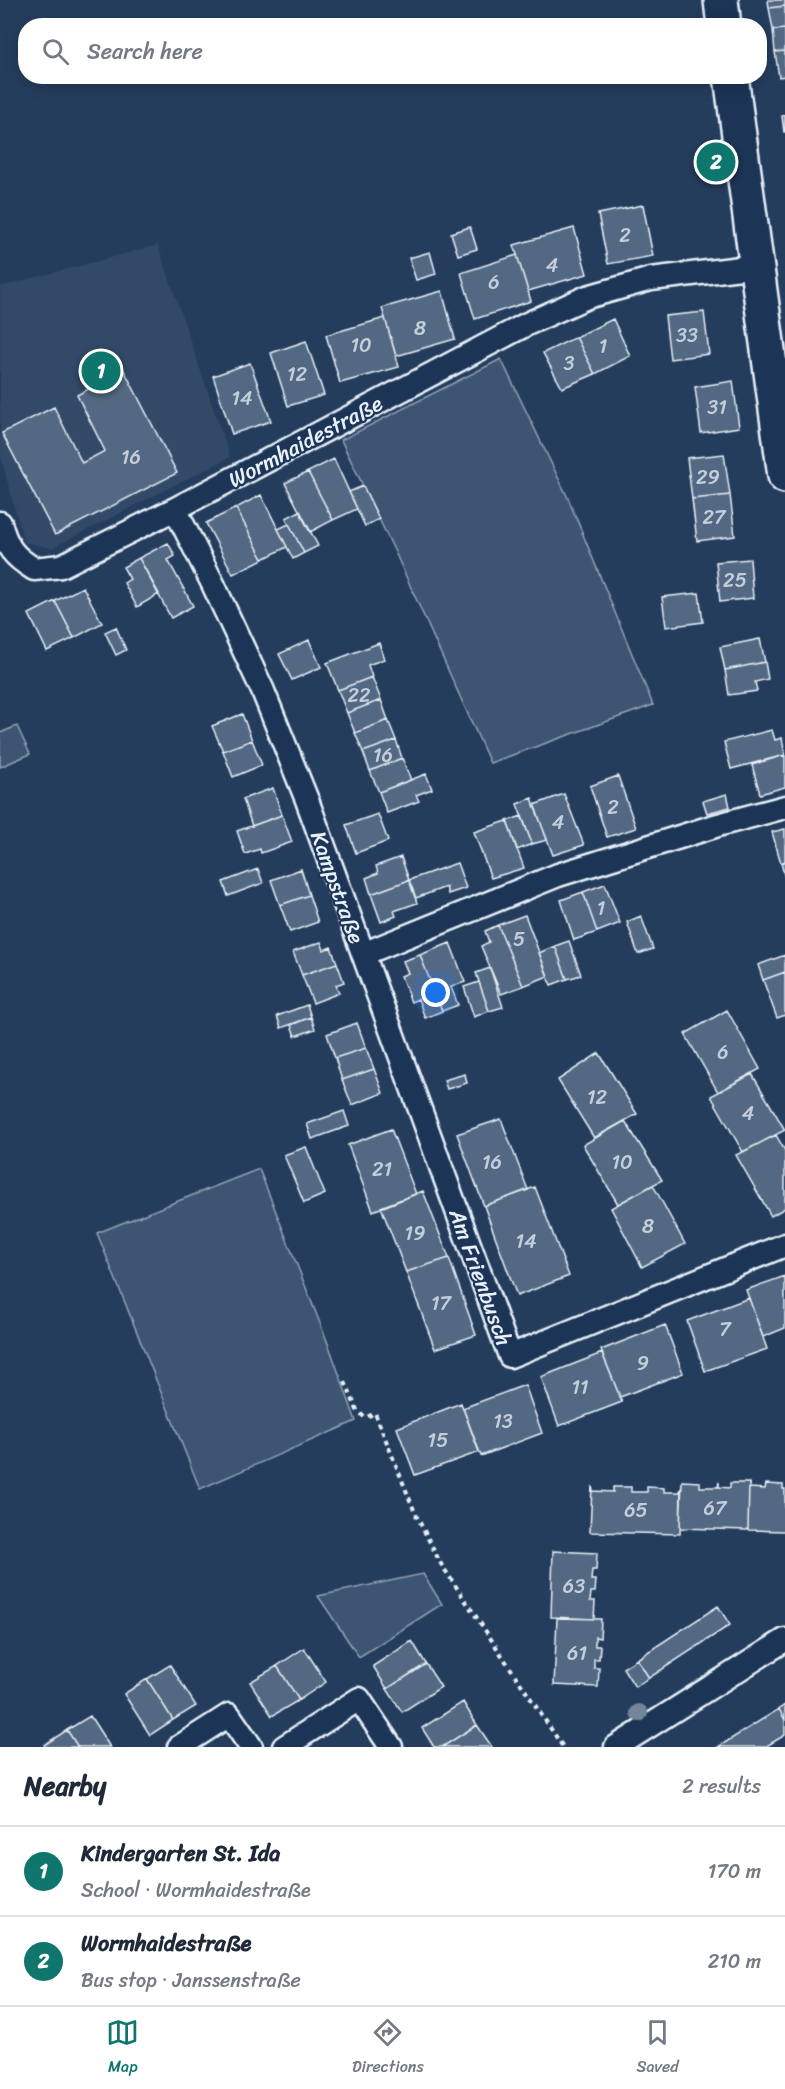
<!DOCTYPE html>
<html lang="en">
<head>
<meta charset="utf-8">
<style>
	body { margin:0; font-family:Sriracha,sans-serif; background:#f6f6f7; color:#1f2937 }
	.you { position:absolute; left:436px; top:993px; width:21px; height:21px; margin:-15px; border:4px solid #fff; border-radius:50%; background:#1a73e8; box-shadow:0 0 0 9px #1a73e833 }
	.badge { display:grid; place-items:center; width:39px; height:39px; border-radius:50%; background:#0f766e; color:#fff; font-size:20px; font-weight:700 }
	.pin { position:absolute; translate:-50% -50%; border:3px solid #fff; box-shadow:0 2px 6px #0006 }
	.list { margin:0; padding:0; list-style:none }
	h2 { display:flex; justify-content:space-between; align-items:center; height:78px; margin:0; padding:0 24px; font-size:26px }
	h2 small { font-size:20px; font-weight:400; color:#747a83 }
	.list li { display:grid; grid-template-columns:39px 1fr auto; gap:18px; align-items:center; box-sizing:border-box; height:90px; padding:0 24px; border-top:2px solid #e0e1e3 }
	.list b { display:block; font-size:22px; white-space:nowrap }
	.list p { margin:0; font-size:20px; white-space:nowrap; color:#747a83 }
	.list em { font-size:20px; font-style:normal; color:#747a83 }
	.icon { flex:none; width:33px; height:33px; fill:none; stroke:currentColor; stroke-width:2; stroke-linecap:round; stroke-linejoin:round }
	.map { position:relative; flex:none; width:785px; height:1747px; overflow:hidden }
	.search { position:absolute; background:#fff; box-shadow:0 3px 15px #0003; left:18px; right:18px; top:18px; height:66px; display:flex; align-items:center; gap:15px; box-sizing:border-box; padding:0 21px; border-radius:24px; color:#747a83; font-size:22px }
	.sheet { height:258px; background:#fff }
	nav { display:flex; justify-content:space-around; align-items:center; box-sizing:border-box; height:84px; border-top:2px solid #e0e1e3; background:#fff; font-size:16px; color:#747a83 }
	nav a { display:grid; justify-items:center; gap:3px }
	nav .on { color:#0f766e }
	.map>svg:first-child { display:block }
</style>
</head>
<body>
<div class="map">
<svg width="785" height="1747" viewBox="0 0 785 1747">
	<rect width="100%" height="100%" fill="#253d5d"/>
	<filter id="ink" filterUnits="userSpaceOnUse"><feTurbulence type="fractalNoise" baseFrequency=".0167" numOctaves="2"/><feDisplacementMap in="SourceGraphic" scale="12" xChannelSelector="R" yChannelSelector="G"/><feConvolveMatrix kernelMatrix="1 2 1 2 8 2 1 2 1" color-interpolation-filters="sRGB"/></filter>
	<g filter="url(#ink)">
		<path fill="#334a68" d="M158 245 230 457 52 548 24 542 0 454V287Z"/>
		<path fill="#3e5472" stroke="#93a2b5" stroke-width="1.5" d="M501 359 568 498 653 705 490 763 395 552 341 440Z
			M17 726 30 754 0 767V733Z
			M259 1169 329 1346 356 1421 200 1489 97 1233Z
			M423 1574 442 1604 359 1657 318 1596Z"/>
		<path fill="#536782" stroke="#e8f1f8" stroke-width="1.5" d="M768 0H785V6L769 8Z
			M785 6V29L773 30 769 8Z
			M785 29V51L775 52 773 30Z
			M785 51V76L779 77 775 52Z
			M785 115V132H784L782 116Z
			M643 205 653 256 608 264 598 214Z
			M470 227 477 249 458 255 451 233Z
			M574 228 587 274 528 291 514 245Z
			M430 252 436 274 416 280 409 258Z
			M517 255 531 301 475 319 461 273Z
			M442 291 455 339 396 356 382 308Z
			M704 312 709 354 670 359 665 316Z
			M385 318 399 367 340 383 326 335Z
			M613 319 630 356 595 374 576 337Z
			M576 337 595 374 562 388 543 353Z
			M306 341 324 395 288 406 271 353Z
			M250 363 271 421 232 434 213 376Z
			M124 370 177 473 55 535 2 433 54 407 82 463 105 451 77 395Z
			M733 381 739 427 701 433 695 387Z
			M724 454 730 495 692 499 687 458Z
			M334 459 357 509 333 520 308 472Z
			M308 472 333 520 310 532 285 483Z
			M363 486 379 519 365 526 349 492Z
			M261 495 287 547 263 559 236 508Z
			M730 495 735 536 697 541 692 499Z
			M236 508 263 559 233 574 206 523Z
			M300 511 318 546 304 553 286 518Z
			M289 524 304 553 293 559 278 529Z
			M168 543 175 556 168 560 193 606 171 618 139 558Z
			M139 558 159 594 137 607 124 583 130 579 123 567Z
			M750 559 753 598 720 602 716 562Z
			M83 587 102 623 74 638 55 601Z
			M699 593 703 622 666 627 662 597Z
			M55 601 74 638 47 651 29 614Z
			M116 627 126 650 116 655 105 632Z
			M760 639 765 662 725 670 720 647Z
			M309 640 321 667 292 680 279 654Z
			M379 643 384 659 368 665 372 677 338 690 327 663Z
			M765 662 768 679 755 682 757 691 729 695 725 670Z
			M372 677 381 700 347 713 338 690Z
			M381 700 388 720 355 733 347 713Z
			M242 714 252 740 223 751 212 726Z
			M388 720 396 740 363 752 355 733Z
			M772 730 775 740 782 738 785 755 731 769 724 742Z
			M252 740 262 765 233 777 223 751Z
			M396 740 402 758 370 771 363 752Z
			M785 755V787L760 794 752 765Z
			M402 758 411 780 379 792 370 771Z
			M426 774 432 789 416 795 419 801 387 813 379 792Z
			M618 776 636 828 607 837 590 786Z
			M273 788 282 815 252 826 243 799Z
			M564 794 584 845 553 855 534 805Z
			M727 794 730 807 707 813 703 801Z
			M532 798 547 840 532 844 517 804Z
			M378 814 388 841 356 853 346 825Z
			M282 815 292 842 261 853 260 849 245 854 237 831Z
			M522 816 532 844 517 850 507 821Z
			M507 821 524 868 491 878 474 832Z
			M785 829V861L781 863 772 832Z
			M401 857 409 880 371 894 366 878 378 873 376 866Z
			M785 861V878L781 863Z
			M457 863 466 888 448 894 446 887 416 898 409 880Z
			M258 869 263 883 228 896 223 882Z
			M301 869 309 895 280 905 271 880Z
			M409 880 417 903 394 911 396 916 381 922 371 894Z
			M605 884 620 923 597 932 583 892Z
			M583 892 597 932 574 940 561 900Z
			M309 895 318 922 290 932 280 905Z
			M525 915 548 976 523 986 498 925Z
			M641 916 653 949 638 954 627 922Z
			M498 925 523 986 501 994 481 946 489 942 485 931Z
			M569 941 581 975 567 979 555 946Z
			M321 942 324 950 331 947 337 963 302 975 293 952Z
			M450 943 465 982 451 987 458 1005 442 1011 420 955Z
			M555 946 567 979 551 985 539 953Z
			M420 955 442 1011 425 1018 418 999 411 1002 401 976 408 973 403 961Z
			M785 955V972L763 980 758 965Z
			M337 963 344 982 336 985 339 993 313 1003 302 975Z
			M490 968 503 1007 489 1011 476 973Z
			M785 972V1015L777 1018 763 980Z
			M479 982 489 1011 474 1017 464 987Z
			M307 1005 311 1017 281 1028 277 1016Z
			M727 1010 760 1069 718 1092 685 1034Z
			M311 1017 315 1029 295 1036 291 1025Z
			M357 1023 366 1048 335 1058 327 1034Z
			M366 1048 374 1069 342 1080 335 1058Z
			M599 1053 637 1114 594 1138 558 1080Z
			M374 1069 383 1093 352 1105 342 1080Z
			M465 1074 467 1083 447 1089 444 1080Z
			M752 1074 785 1130 743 1152 711 1096Z
			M344 1111 349 1126 312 1139 307 1124Z
			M501 1119 528 1190 484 1206 457 1134Z
			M625 1121 662 1180 618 1204 583 1145Z
			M391 1129 416 1194 373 1211 348 1145Z
			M776 1135 785 1151V1208L771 1216 736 1155Z
			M306 1147 325 1194 304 1203 284 1155Z
			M653 1185 685 1244 642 1267 611 1208Z
			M535 1187 569 1276 517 1296 484 1206Z
			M423 1191 449 1258 406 1272 381 1207Z
			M449 1258 476 1335 435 1349 406 1272Z
			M785 1276V1328L763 1337 746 1290Z
			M749 1298 767 1349 705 1371 687 1321Z
			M665 1325 683 1373 620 1397 601 1350Z
			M602 1353 622 1402 559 1426 541 1377Z
			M525 1385 542 1433 481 1456 463 1408Z
			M461 1403 479 1452 415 1475 397 1428Z
			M682 1481 700 1482V1487H718L719 1482V1487L730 1488V1483H749L748 1530 680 1528Z
			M749 1483 750 1488 765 1489 766 1484 783 1485V1489H785V1531L748 1530Z
			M592 1486 593 1491 613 1492V1487H631V1492H647V1487L664 1488V1492H680L681 1488 680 1534 590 1532Z
			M553 1551 597 1553 596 1570H592L591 1580H596L595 1592H591L590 1601H595L594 1619 551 1617Z
			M718 1606 730 1625 649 1678 637 1659Z
			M557 1618 601 1619 600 1638 595 1637V1646H600L599 1659H594V1668H599L598 1687 554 1685Z
			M412 1641 426 1664 387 1689 373 1666Z
			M304 1648 326 1682 299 1700 277 1666Z
			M637 1659 649 1678 635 1687 623 1668Z
			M426 1664 441 1687 402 1712 387 1689Z
			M170 1665 196 1706 173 1720 147 1679Z
			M277 1666 299 1700 272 1716 250 1682Z
			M147 1679 173 1720 150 1735 124 1694Z
			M463 1702 477 1725 442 1747H434L422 1728Z
			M785 1705V1720L779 1709Z
			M779 1709 785 1720V1735L765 1747H718Z
			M90 1716 110 1747H78L67 1730Z
			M477 1725 492 1747H442Z
			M67 1730 78 1747H45L44 1745Z"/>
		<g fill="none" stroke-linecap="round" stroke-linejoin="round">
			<defs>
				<path id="minor" d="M175 509 213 584 263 691 307 800 510 1356 785 1245
					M0 523C7 548 13 556 34 569L61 566 175 509 527 324 587 297 651 279 757 266
					M363 954 558 875 718 825 785 807
					M179 1747 229 1715 251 1747
					M284 1747 359 1699 391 1747
					M616 1747 785 1640"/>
				<path id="secondary" d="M721 0 724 26
					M731 76 785 476"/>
			</defs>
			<use href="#minor" stroke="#e8f1f8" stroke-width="27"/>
			<use href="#secondary" stroke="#e8f1f8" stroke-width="38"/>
			<path stroke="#e8f1f8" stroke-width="4" stroke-dasharray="4.5 4.5" stroke-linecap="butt" d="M345 1382 357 1410 365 1418 375 1413 416 1515 441 1564 563 1747"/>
			<use href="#minor" stroke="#1d3557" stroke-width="22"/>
			<use href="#secondary" stroke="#1d3557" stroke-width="33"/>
		</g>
		<circle fill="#74869c" cx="639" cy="1713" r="9"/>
	</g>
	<g text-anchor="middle" stroke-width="4.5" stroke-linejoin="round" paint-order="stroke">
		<g font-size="20" fill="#c3ceda">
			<text x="625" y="242">2</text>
			<text x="552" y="272">4</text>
			<text x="494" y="289">6</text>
			<text x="420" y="335">8</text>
			<text x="687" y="342">33</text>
			<text x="361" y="352">10</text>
			<text x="603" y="353">1</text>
			<text x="569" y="370">3</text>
			<text x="297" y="381">12</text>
			<text x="242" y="405">14</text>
			<text x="717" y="414">31</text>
			<text x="131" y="464">16</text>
			<text x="708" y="484">29</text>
			<text x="714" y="524">27</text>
			<text x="735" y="587">25</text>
			<text x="359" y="702">22</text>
			<text x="383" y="762">16</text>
			<text x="613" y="814">2</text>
			<text x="558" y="829">4</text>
			<text x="601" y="915">1</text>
			<text x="519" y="946">5</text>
			<text x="723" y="1059">6</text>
			<text x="597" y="1104">12</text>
			<text x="748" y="1120">4</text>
			<text x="492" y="1169">16</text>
			<text x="622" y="1169">10</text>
			<text x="382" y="1176">21</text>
			<text x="648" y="1233">8</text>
			<text x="415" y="1240">19</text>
			<text x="526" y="1248">14</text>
			<text x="441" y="1310">17</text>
			<text x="725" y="1336">7</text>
			<text x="643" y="1370">9</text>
			<text x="580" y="1394">11</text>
			<text x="503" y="1428">13</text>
			<text x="438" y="1447">15</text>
			<text x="715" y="1515">67</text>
			<text x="636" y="1517">65</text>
			<text x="574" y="1593">63</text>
			<text x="577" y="1660">61</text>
		</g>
		<g font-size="22" fill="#e8f1f8" stroke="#1d3557">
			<text transform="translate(305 441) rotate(-28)" y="8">Wormhaidestraße</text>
			<text transform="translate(338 887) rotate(70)" y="8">Kampstraße</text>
			<text transform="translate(481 1277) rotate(70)" y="8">Am Frienbusch</text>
		</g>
	</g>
</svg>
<div class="you"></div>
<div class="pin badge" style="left:101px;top:371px">1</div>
<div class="pin badge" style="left:716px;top:162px">2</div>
<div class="search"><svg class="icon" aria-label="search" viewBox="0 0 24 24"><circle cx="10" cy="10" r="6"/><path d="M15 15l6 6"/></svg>Search here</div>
</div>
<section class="sheet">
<h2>Nearby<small>2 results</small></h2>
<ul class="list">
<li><span class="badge">1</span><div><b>Kindergarten St. Ida</b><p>School · Wormhaidestraße</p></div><em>170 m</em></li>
<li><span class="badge">2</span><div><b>Wormhaidestraße</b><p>Bus stop · Janssenstraße</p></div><em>210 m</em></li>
</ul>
</section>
<nav>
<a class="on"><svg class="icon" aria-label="map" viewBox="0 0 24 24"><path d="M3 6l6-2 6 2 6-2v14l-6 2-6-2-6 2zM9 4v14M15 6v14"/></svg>Map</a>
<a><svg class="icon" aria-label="directions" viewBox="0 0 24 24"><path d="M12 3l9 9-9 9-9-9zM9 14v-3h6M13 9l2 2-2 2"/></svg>Directions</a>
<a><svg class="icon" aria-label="saved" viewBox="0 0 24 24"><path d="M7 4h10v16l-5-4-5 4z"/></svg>Saved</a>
</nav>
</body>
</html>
